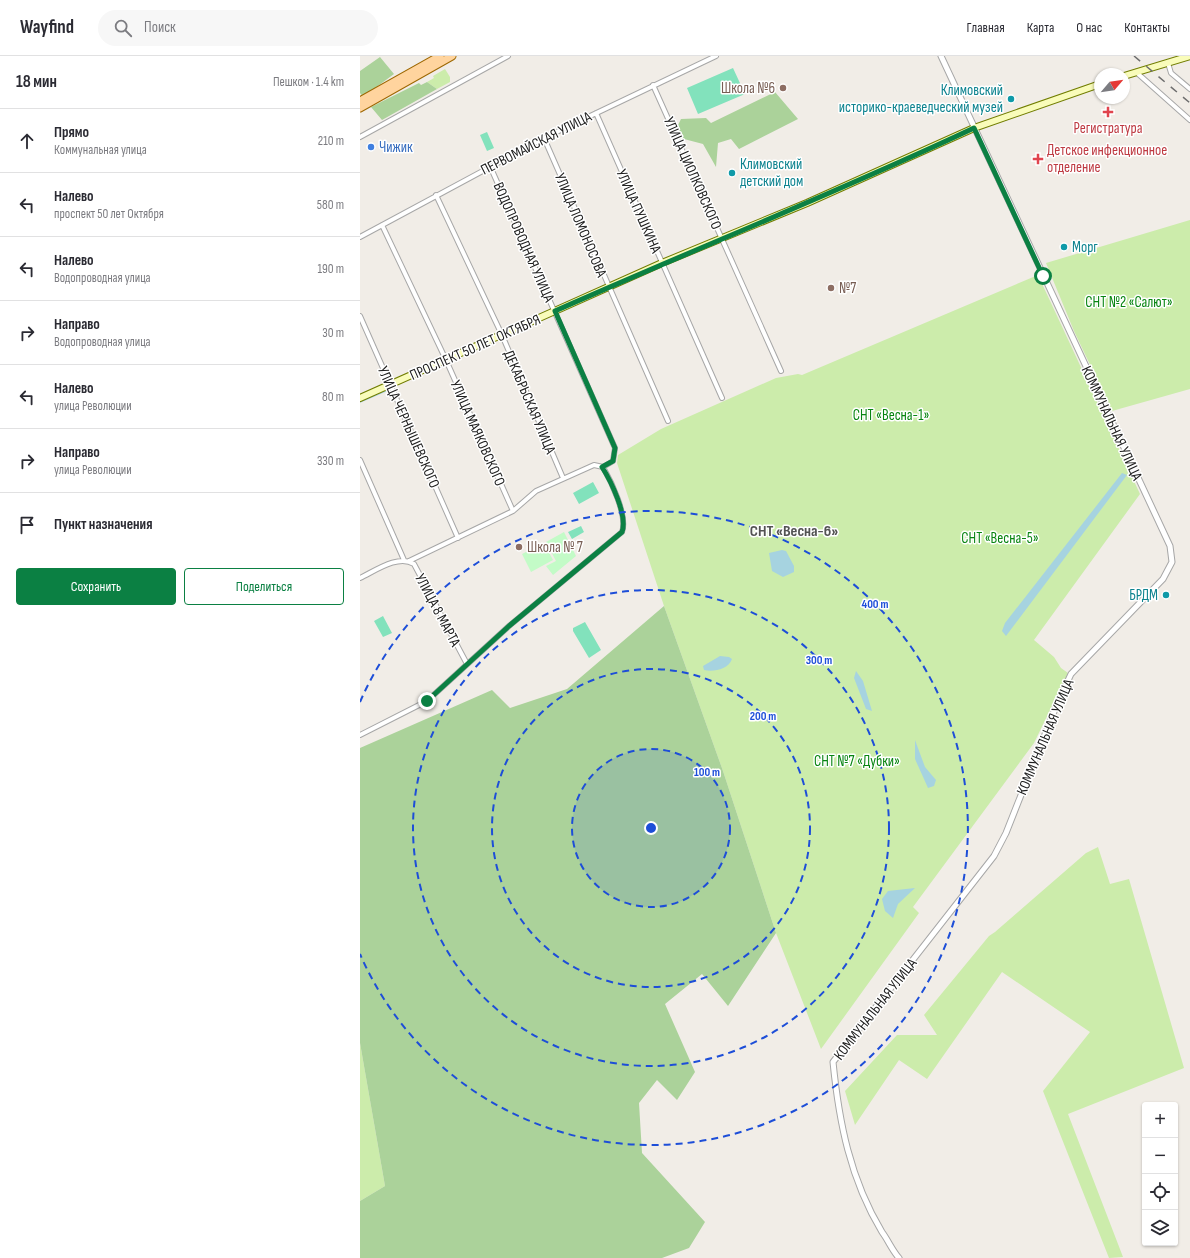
<!DOCTYPE html>
<html lang="ru">
<head>
<meta charset="utf-8">
<style>
	body { margin:0; font-family:"Sofia Sans Condensed",sans-serif; background:#f7f7f7; color:#2b2b33 }
	.controls { position:absolute; right:12px; bottom:12px; display:grid; overflow:hidden; border-radius:4px; box-shadow:0 1px 3px #0004 }
	.controls button { width:36px; height:36px; display:grid; place-items:center; padding:0; border:0; border-bottom:1px solid #e1e1e2; background:#fff; color:#2b2b33; font:20px sans-serif }
	.compass { position:absolute; left:734px; top:12px; width:36px; height:36px; border-radius:50%; background:#fff; box-shadow:0 1px 3px #0004; rotate:61deg }
	.stop { position:absolute; width:12px; height:12px; margin:-9px; border:3px solid #0b8043; border-radius:50%; background:#fff }
	.stop.end { background:#0b8043; border-color:#fff; box-shadow:0 1px 4px #0008 }
	.list { margin:0; padding:0; list-style:none }
	h2 { display:flex; justify-content:space-between; align-items:center; height:52px; margin:0; padding:0 16px; font-size:17px }
	h2 small { font-size:13px; font-weight:400; color:#7c7c81 }
	.list li { display:grid; grid-template-columns:26px 1fr auto; gap:12px; align-items:center; box-sizing:border-box; height:64px; padding:0 16px; border-top:1px solid #e1e1e2 }
	.list b { display:block; font-size:15px; white-space:nowrap }
	.list p { margin:0; font-size:13px; white-space:nowrap; color:#7c7c81 }
	.list em { font-size:13px; font-style:normal; color:#7c7c81 }
	.actions { display:flex; gap:8px; padding:12px 16px }
	.actions a { flex:1; padding:9px 0; border:1px solid #0b8043; border-radius:4px; text-align:center; font-size:14px; color:#0b8043 }
	.actions .main { background:#0b8043; color:#fff }
	.icon { flex:none; width:22px; height:22px; fill:none; stroke:currentColor; stroke-width:2; stroke-linecap:round; stroke-linejoin:round }
	.map { position:relative; flex:none; width:830px; height:1202px; overflow:hidden }
	header { display:flex; align-items:center; gap:24px; box-sizing:border-box; height:56px; padding:0 20px; background:#fff; border-bottom:1px solid #e1e1e2 }
	header strong { font-size:19px }
	nav { display:flex; gap:22px; margin-inline-start:auto; font-size:14px }
	.search { width:280px; height:36px; background:#f7f7f7; display:flex; align-items:center; gap:10px; box-sizing:border-box; padding:0 14px; border-radius:22px; color:#7c7c81; font-size:15px }
	main { display:flex }
	aside { flex:1; background:#fff }
	.map>svg:first-child { display:block }
</style>
</head>
<body>
<header>
<strong>Wayfind</strong>
<div class="search"><svg class="icon" aria-label="search" viewBox="0 0 24 24"><circle cx="10" cy="10" r="6"/><path d="M15 15l6 6"/></svg>Поиск</div>
<nav><a>Главная</a><a>Карта</a><a>О нас</a><a>Контакты</a></nav>
</header>
<main>
<aside>
<h2>18 мин<small>Пешком · 1.4 km</small></h2>
<ul class="list">
<li><svg class="icon" aria-label="ahead" viewBox="0 0 24 24"><path d="M12 20V5M6 11l6-6 6 6"/></svg><div><b>Прямо</b><p>Коммунальная улица</p></div><em>210 m</em></li>
<li><svg class="icon" aria-label="left" viewBox="0 0 24 24"><path d="M17 20v-9H6M10 6l-5 5 5 5"/></svg><div><b>Налево</b><p>проспект 50 лет Октября</p></div><em>580 m</em></li>
<li><svg class="icon" aria-label="left" viewBox="0 0 24 24"><path d="M17 20v-9H6M10 6l-5 5 5 5"/></svg><div><b>Налево</b><p>Водопроводная улица</p></div><em>190 m</em></li>
<li><svg class="icon" aria-label="right" viewBox="0 0 24 24"><path d="M7 20v-9h11M14 6l5 5-5 5"/></svg><div><b>Направо</b><p>Водопроводная улица</p></div><em>30 m</em></li>
<li><svg class="icon" aria-label="left" viewBox="0 0 24 24"><path d="M17 20v-9H6M10 6l-5 5 5 5"/></svg><div><b>Налево</b><p>улица Революции</p></div><em>80 m</em></li>
<li><svg class="icon" aria-label="right" viewBox="0 0 24 24"><path d="M7 20v-9h11M14 6l5 5-5 5"/></svg><div><b>Направо</b><p>улица Революции</p></div><em>330 m</em></li>
<li><svg class="icon" aria-label="arrive" viewBox="0 0 24 24"><path d="M6 21V4h12l-3 4 3 4H6"/></svg><div><b>Пункт назначения</b></div></li>
</ul>
<div class="actions"><a class="main">Сохранить</a><a>Поделиться</a></div>
</aside>
<div class="map">
<svg width="830" height="1202" viewBox="0 0 830 1202">
	<rect width="100%" height="100%" fill="#f1ede7"/>
	<path fill="#ccecab" d="M85 13 90 21V26L77 33 67 26 74 22 73 20Z
		M830 164V333L752 355 714 275 686 207Z
		M678 219 780 438 674 584 694 601 701 612 708 617 674 687 553 851 559 857 461 993 416 877 363 715 304 550 257 407 258 399 301 373 416 322 438 318 442 319Z
		M738 791 750 828 769 823 824 1012 708 1058 763 1201 749 1202 683 1035 730 976 642 916 567 1023 539 1004 495 1069 485 1035 537 979H577L564 959 629 880 635 876 726 797Z
		M0 987 25 1130 0 1145Z"/>
	<path fill="#abd29a" d="M20 1 34 18 3 41 0 37V15Z
		M67 26 77 33 22 64 11 51 59 27 61 29Z
		M415 36 438 63 379 93 371 83 358 87 356 111 343 88 324 83 316 73 321 63 346 62 351 67Z
		M304 550 363 715 416 877 368 950 342 918 305 948 335 1016 317 1044 297 1024 279 1047 282 1097 345 1166 329 1192 302 1202H0V1145L25 1130 0 987V692L132 634 150 652 207 633Z"/>
	<path fill="#c3fbc7" d="M204 476 216 500 193 519 186 510 196 505 186 486Z
		M184 487 193 504 171 516 162 498Z"/>
	<path fill="#82e2bc" d="M373 12 385 38 338 58 327 32Z
		M127 76 134 92 127 95 120 79Z
		M233 426 239 437 219 448 213 437Z
		M221 470 224 476 212 483 208 476Z
		M23 560 32 577 23 581 14 565Z
		M225 566 241 594 229 602 213 575V572Z"/>
	<path fill="#a6d3e0" d="M762 417 767 419 646 580 642 575 645 567Z
		M422 494 426 495 434 510V516L423 521 412 515 409 497Z
		M360 600 369 601 372 603C368 614 353 616 344 614L343 610Z
		M496 615 503 625 512 655 506 653 494 622Z
		M555 684 565 711 576 724 574 730 568 732 555 703Z
		M555 832 538 848 533 862 525 855 522 843 528 835Z"/>
	<g fill="none" stroke-linecap="round" stroke-linejoin="round">
		<path stroke="#a6d3e0" stroke-width="1.5" d="M0 346 30 333"/>
		<defs>
			<path id="minor" d="M808 7 811 17 830 33
				M776 16 830 64
				M293 29 421 315
				M236 57 362 342
				M0 81 148 0
				M184 82 308 365
				M130 110 255 392 253 405 243 411
				M76 139 142 279 203 422
				M22 169 86 304 153 455
				M0 181 184 82 356 0
				M0 260 98 482
				M0 404 44 504
				M0 522C15 515 38 498 54 508L107 608
				M0 679 67 645 149 570 262 476C268 460 251 425 243 411L234 409 176 435 153 455 49 505"/>
			<path id="tertiary" d="M539 1202C532 1194 528 1184 522 1176 490 1123 479 1066 473 1006L634 800 646 777 697 648 711 618 803 523 812 506 810 490 581 0"/>
			<path id="secondary" d="M764 20 830 0
				M0 342 302 207 447 147 614 72 740 28"/>
			<path id="primary" d="M0 45 80 0
				M0 52 92 0"/>
		</defs>
		<use href="#minor" stroke="#a7a7a7" stroke-width="6"/>
		<use href="#tertiary" stroke="#a7a7a7" stroke-width="7"/>
		<use href="#secondary" stroke="#717d01" stroke-width="8"/>
		<use href="#primary" stroke="#9d6700" stroke-width="9"/>
		<use href="#minor" stroke="#fff" stroke-width="4"/>
		<use href="#tertiary" stroke="#fff" stroke-width="5"/>
		<use href="#secondary" stroke="#f9fcba" stroke-width="6"/>
		<use href="#primary" stroke="#ffd49e" stroke-width="7"/>
		<path stroke="#6e6e6e" stroke-width="1.5" stroke-dasharray="8 8" stroke-linecap="butt" d="M774 0 830 47"/>
	</g>
	<g fill="none" stroke-linecap="round" stroke-linejoin="round">
		<path stroke="#0b8043" stroke-width="5" d="M67 645 149 570 262 476C268 460 251 425 242 411L253 405 255 392 195 255C335 193 476 137 614 72L683 220"/>
	</g>
	<circle cx="291" cy="772" r="79" fill="#1d4ed8" fill-opacity=".12"/>
	<g fill="none" stroke="#1d4ed8" stroke-width="2" stroke-dasharray="7 5">
		<circle cx="291" cy="772" r="79"/>
		<circle cx="291" cy="772" r="159"/>
		<circle cx="291" cy="772" r="238"/>
		<path d="M0 646A317 317 0 1 1 0 898"/>
	</g>
	<g fill="#8d6e63" stroke="#fff" stroke-width="1.5">
		<circle cx="423" cy="32" r="4"/>
		<circle cx="471" cy="232" r="4"/>
		<circle cx="159" cy="491" r="4"/>
	</g>
	<g fill="#0f9aa8" stroke="#fff" stroke-width="1.5">
		<circle cx="651" cy="43" r="4"/>
		<circle cx="372" cy="117" r="4"/>
		<circle cx="704" cy="191" r="4"/>
		<circle cx="806" cy="539" r="4"/>
	</g>
	<g fill="#e0444e" stroke="#fff" stroke-width="1.5">
		<path d="M746 50h4v4h4v4h-4v4h-4v-4h-4v-4h4z"/>
		<path d="M676 97h4v4h4v4h-4v4h-4v-4h-4v-4h4z"/>
	</g>
	<circle fill="#3f7fe0" stroke="#fff" stroke-width="1.5" cx="11" cy="91" r="4"/>
	<g text-anchor="middle" stroke-width="3" stroke-linejoin="round" paint-order="stroke">
		<g font-size="15" fill="#785e54" stroke="#fff" text-anchor="start">
			<text x="415" y="37" text-anchor="end">Школа №6</text>
			<text x="479" y="237">№7</text>
			<text x="167" y="496">Школа № 7</text>
		</g>
		<g font-size="15" fill="#0d838f" stroke="#fff" text-anchor="end">
			<text x="643" y="39">Климовский<tspan x="643" dy="17">историко-краеведческий музей</tspan></text>
			<text x="380" y="113" text-anchor="start">Климовский<tspan x="380" dy="17">детский дом</tspan></text>
			<text x="712" y="196" text-anchor="start">Морг</text>
			<text x="798" y="544">БРДМ</text>
		</g>
		<g font-size="15" fill="#be3a42" stroke="#fff">
			<text x="748" y="77">Регистратура</text>
			<text x="687" y="99" text-anchor="start">Детское инфекционное<tspan x="687" dy="17">отделение</tspan></text>
		</g>
		<g font-size="15" fill="#202020" stroke="#fff">
			<text transform="translate(176 87) rotate(-27)" y="5">ПЕРВОМАЙСКАЯ УЛИЦА</text>
			<text transform="translate(333 117) rotate(66)" y="5">УЛИЦА ЦИОЛКОВСКОГО</text>
			<text transform="translate(279 155) rotate(66)" y="5">УЛИЦА ПУШКИНА</text>
			<text transform="translate(221 169) rotate(67)" y="5">УЛИЦА ЛОМОНОСОВА</text>
			<text transform="translate(164 186) rotate(66)" y="5">ВОДОПРОВОДНАЯ УЛИЦА</text>
			<text transform="translate(115 291) rotate(-24)" y="5">ПРОСПЕКТ 50 ЛЕТ ОКТЯБРЯ</text>
			<text transform="translate(170 346) rotate(67)" y="5">ДЕКАБРЬСКАЯ УЛИЦА</text>
			<text transform="translate(752 367) rotate(65)" y="5">КОММУНАЛЬНАЯ УЛИЦА</text>
			<text transform="translate(49 371) rotate(66)" y="5">УЛИЦА ЧЕРНЫШЕВСКОГО</text>
			<text transform="translate(118 377) rotate(66)" y="5">УЛИЦА МАЯКОВСКОГО</text>
			<text transform="translate(78 554) rotate(62)" y="5">УЛИЦА 8 МАРТА</text>
			<text transform="translate(685 681) rotate(-67)" y="5">КОММУНАЛЬНАЯ УЛИЦА</text>
			<text transform="translate(515 953) rotate(-52)" y="5">КОММУНАЛЬНАЯ УЛИЦА</text>
		</g>
		<g font-size="15" fill="#366cbe" stroke="#fff" text-anchor="start">
			<text x="19" y="96">Чижик</text>
		</g>
		<g font-size="15" fill="#088511" stroke="#fff">
			<text x="769" y="251">СНТ №2 «Салют»</text>
			<text x="531" y="364">СНТ «Весна-1»</text>
			<text x="640" y="487">СНТ «Весна-5»</text>
			<text x="497" y="710">СНТ №7 «Дубки»</text>
		</g>
		<g font-size="16" font-weight="bold" fill="#535353" stroke="#fff">
			<text x="434" y="480">СНТ «Весна-6»</text>
		</g>
	</g>
	<circle cx="291" cy="772" r="6" fill="#1d4ed8" stroke="#fff" stroke-width="2"/>
	<g font-size="12" text-anchor="middle" font-weight="bold" fill="#1d4ed8" stroke="#fff" stroke-width="3" stroke-linejoin="round" paint-order="stroke">
		<text x="515" y="552">400 m</text>
		<text x="459" y="608">300 m</text>
		<text x="403" y="664">200 m</text>
		<text x="347" y="720">100 m</text>
	</g>
</svg>
<div class="controls">
<button>+</button>
<button>−</button>
<button><svg class="icon" aria-label="locate" viewBox="0 0 24 24"><circle cx="12" cy="12" r="6"/><path d="M12 2v4M12 18v4M2 12h4M18 12h4"/></svg></button>
<button><svg class="icon" aria-label="layers" viewBox="0 0 24 24"><path d="M12 4l9 5-9 5-9-5zM3 14l9 5 9-5"/></svg></button>
</div>
<svg class="compass" viewBox="-18 -18 36 36"><path d="M0-13l5 13h-10z" fill="#e53935"/><path d="M0 13l5-13h-10z" fill="#7c7c81"/></svg>
<div class="stop" style="left:683px;top:220px"></div>
<div class="stop end" style="left:67px;top:645px"></div>
</div>
</main>
</body>
</html>
